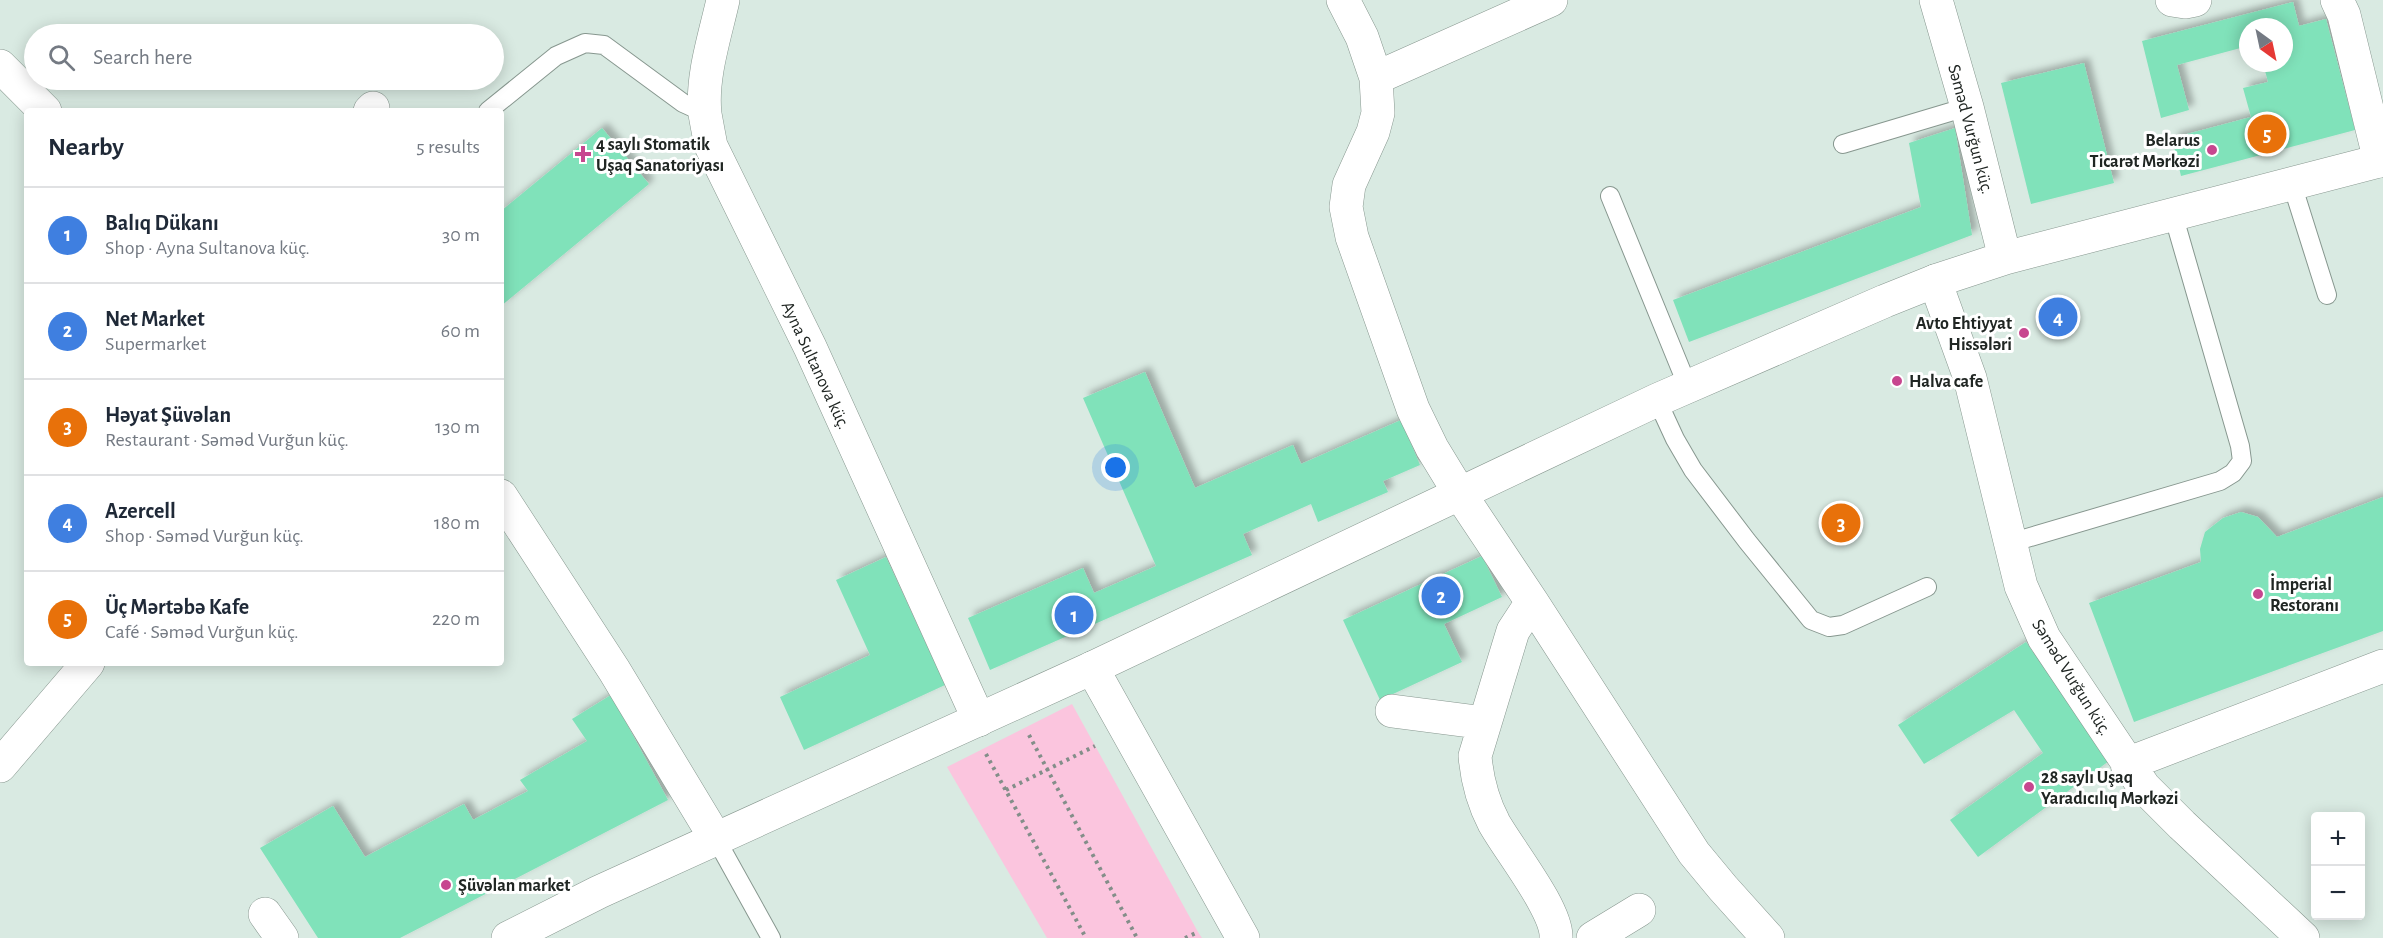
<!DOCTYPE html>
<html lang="en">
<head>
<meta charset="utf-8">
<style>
	body { margin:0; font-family:"Alegreya Sans",sans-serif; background:#f6f6f7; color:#1f2937 }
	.controls { position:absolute; right:18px; bottom:18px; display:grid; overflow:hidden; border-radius:6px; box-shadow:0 3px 15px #0003 }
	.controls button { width:54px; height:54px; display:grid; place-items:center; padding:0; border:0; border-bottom:2px solid #e0e1e3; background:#fff; color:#1f2937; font:30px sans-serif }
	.compass { position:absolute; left:2239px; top:18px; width:54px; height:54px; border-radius:50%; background:#fff; box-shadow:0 3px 15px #0003; rotate:147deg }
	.you { position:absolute; left:1116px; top:468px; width:21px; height:21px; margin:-15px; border:4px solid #fff; border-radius:50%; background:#1a73e8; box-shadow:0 0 0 9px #1a73e833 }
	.badge { display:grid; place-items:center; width:39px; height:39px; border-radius:50%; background:#2563eb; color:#fff; font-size:20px; font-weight:700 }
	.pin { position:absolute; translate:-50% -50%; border:3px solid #fff; box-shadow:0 2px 6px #0006 }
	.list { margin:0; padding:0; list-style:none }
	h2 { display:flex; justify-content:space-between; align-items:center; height:78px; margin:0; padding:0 24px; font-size:26px }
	h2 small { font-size:20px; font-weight:400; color:#747a83 }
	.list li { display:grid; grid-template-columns:39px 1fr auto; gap:18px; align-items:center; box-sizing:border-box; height:96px; padding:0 24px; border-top:2px solid #e0e1e3 }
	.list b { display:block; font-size:22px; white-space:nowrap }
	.list p { margin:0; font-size:20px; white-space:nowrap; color:#747a83 }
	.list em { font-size:20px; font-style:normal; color:#747a83 }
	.icon { flex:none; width:33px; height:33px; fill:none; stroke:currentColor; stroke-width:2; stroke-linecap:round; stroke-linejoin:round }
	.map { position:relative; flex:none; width:2383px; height:938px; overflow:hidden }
	.search { position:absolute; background:#fff; box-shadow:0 3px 15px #0003; left:24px; top:24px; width:480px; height:66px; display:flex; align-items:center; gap:15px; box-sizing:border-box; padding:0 21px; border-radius:33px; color:#747a83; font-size:22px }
	.panel { position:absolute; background:#fff; box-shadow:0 3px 15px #0003; left:24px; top:108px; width:480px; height:558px; border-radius:6px }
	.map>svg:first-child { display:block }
</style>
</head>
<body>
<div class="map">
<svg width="2383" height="938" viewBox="0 0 2383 938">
	<defs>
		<filter id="shadow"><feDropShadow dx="5.5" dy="-5.5" stdDeviation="3" flood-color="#0004"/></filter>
	</defs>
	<rect width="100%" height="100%" fill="#d9eae2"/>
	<path fill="#fbc5de" d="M1072 704 1198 932 1202 938H1047L947 767Z"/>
	<path fill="#80e2ba" filter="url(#shadow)" d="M2293 2 2299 26 2326 19 2355 130 2181 176 2172 138 2251 117 2243 88 2268 82 2263 63H2284V27H2248V46L2177 65 2189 110 2161 118 2142 41Z
		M2084 63 2114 183 2031 204 2001 83Z
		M602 128 649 184 501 306V211Z
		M1955 128 1972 235 1689 342 1673 300 1921 207 1909 143Z
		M1145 372 1195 488 1293 445 1301 464 1401 420 1420 465 1383 481 1388 492 1318 522 1311 504 1243 534 1252 555 990 670 968 618 1083 568 1094 593 1156 566 1083 398Z
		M2383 497V631L2134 722 2089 603 2201 562 2200 549 2205 532 2223 518 2241 512 2258 517 2277 537Z
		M1482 556 1502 597 1444 624 1462 662 1380 700 1343 620Z
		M886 557 945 685 804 750 780 697 870 655 836 580Z
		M2026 642 2109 761 1978 857 1950 820 2043 753 2014 710 1924 764 1898 725Z
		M611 695 668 800 400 938H318L260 848 333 806 365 857 464 804 473 820 528 791 520 780 587 741 572 719Z"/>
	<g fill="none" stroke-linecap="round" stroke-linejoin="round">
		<defs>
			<path id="lane" d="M488 111 556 56 585 43 604 45 683 103 705 113
				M1843 144 1967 107
				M2292 184 2327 295
				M1610 196 1688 387
				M1657 400 1675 439 1693 470 1747 541 1811 620 1829 627 1843 625 1927 587
				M2010 543 2220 481 2233 473 2242 461 2240 446 2173 214
				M716 839 771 938"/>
			<path id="street" d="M723 0C715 36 701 77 705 114 707 125 709 136 711 146L810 347 979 720
				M1343 0 1362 37 1376 78 1378 113 1373 132 1349 185 1346 207 1352 237 1413 409 1432 448 1460 494 1532 602 1694 853 1723 888 1768 938
				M2172 0 2185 2 2195 0
				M2337 0 2344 15 2380 161
				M0 66 45 111
				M1376 78 1551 0
				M370 111 373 108
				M1935 281 1970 378 2021 586 2044 638 2144 787 2182 825 2303 938
				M501 496 614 670 716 839
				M1532 602 1513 631 1475 756C1477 780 1483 802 1494 823 1509 850 1558 911 1556 938
				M1092 668 1243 938
				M1392 711 1485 723
				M2127 764 2383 666
				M0 766 88 663
				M265 914 282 938
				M1593 938 1639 910"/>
			<path id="secondary" d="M1936 0 1967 107 2005 258
				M508 938 599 892 1092 668 1657 400 1885 301 1935 281 2005 258 2383 160"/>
		</defs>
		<use href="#lane" stroke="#87978f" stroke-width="20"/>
		<use href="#street" stroke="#87978f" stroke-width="34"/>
		<use href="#secondary" stroke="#87978f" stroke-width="34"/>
		<path stroke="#838e89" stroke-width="4" stroke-dasharray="3 4.5" stroke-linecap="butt" d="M1029 735 1137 938
			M986 754 1086 938
			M1006 790 1095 746
			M1185 938 1198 932"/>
		<use href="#lane" stroke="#fff" stroke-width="18"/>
		<use href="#street" stroke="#fff" stroke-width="33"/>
		<use href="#secondary" stroke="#fff" stroke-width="33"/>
	</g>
	<g fill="#c7468f" stroke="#fff" stroke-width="2">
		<circle cx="2212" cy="150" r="6"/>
		<path d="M580 145h6v6h6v6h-6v6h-6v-6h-6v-6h6z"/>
		<circle cx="2024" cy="333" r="6"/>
		<circle cx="1897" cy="381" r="6"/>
		<circle cx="2258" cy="594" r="6"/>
		<circle cx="2029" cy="787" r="6"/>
		<circle cx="446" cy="885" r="6"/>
	</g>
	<g text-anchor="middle" stroke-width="6" stroke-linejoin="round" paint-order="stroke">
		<g font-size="18" fill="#202623" stroke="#fff">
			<text transform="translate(1971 129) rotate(75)" y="6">Səməd Vurğun küç.</text>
			<text transform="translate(816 365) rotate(65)" y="6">Ayna Sultanova küç.</text>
			<text transform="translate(2072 677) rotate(58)" y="6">Səməd Vurğun küç.</text>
		</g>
		<g font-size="18" font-weight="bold" fill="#202623" stroke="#fff" text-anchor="start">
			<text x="2200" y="146" text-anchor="end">Belarus<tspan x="2200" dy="21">Ticarət Mərkəzi</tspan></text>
			<text x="596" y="150">4 saylı Stomatik<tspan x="596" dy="21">Uşaq Sanatoriyası</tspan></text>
			<text x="2012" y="329" text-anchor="end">Avto Ehtiyyat<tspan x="2012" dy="21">Hissələri</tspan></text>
			<text x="1909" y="387">Halva cafe</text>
			<text x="2270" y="590">İmperial<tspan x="2270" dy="21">Restoranı</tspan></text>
			<text x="2041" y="783">28 saylı Uşaq<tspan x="2041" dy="21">Yaradıcılıq Mərkəzi</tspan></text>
			<text x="458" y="891">Şüvəlan market</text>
		</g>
	</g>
</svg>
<div class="controls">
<button>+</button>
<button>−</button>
</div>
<svg class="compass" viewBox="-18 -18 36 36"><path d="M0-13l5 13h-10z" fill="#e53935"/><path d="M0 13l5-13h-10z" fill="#747a83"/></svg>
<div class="you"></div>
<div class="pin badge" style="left:1074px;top:615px;background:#3f7fe0">1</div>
<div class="pin badge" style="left:1441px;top:596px;background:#3f7fe0">2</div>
<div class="pin badge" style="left:1841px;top:523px;background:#e8710a">3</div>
<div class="pin badge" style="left:2058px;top:317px;background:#3f7fe0">4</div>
<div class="pin badge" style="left:2267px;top:134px;background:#e8710a">5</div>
<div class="search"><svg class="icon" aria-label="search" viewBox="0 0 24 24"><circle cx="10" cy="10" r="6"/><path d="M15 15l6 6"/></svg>Search here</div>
<section class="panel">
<h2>Nearby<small>5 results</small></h2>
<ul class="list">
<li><span class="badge" style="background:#3f7fe0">1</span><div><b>Balıq Dükanı</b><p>Shop · Ayna Sultanova küç.</p></div><em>30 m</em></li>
<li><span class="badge" style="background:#3f7fe0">2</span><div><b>Net Market</b><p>Supermarket</p></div><em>60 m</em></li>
<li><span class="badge" style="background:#e8710a">3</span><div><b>Həyat Şüvəlan</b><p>Restaurant · Səməd Vurğun küç.</p></div><em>130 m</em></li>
<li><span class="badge" style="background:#3f7fe0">4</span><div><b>Azercell</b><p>Shop · Səməd Vurğun küç.</p></div><em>180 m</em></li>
<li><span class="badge" style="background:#e8710a">5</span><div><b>Üç Mərtəbə Kafe</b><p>Café · Səməd Vurğun küç.</p></div><em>220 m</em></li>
</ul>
</section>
</div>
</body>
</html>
